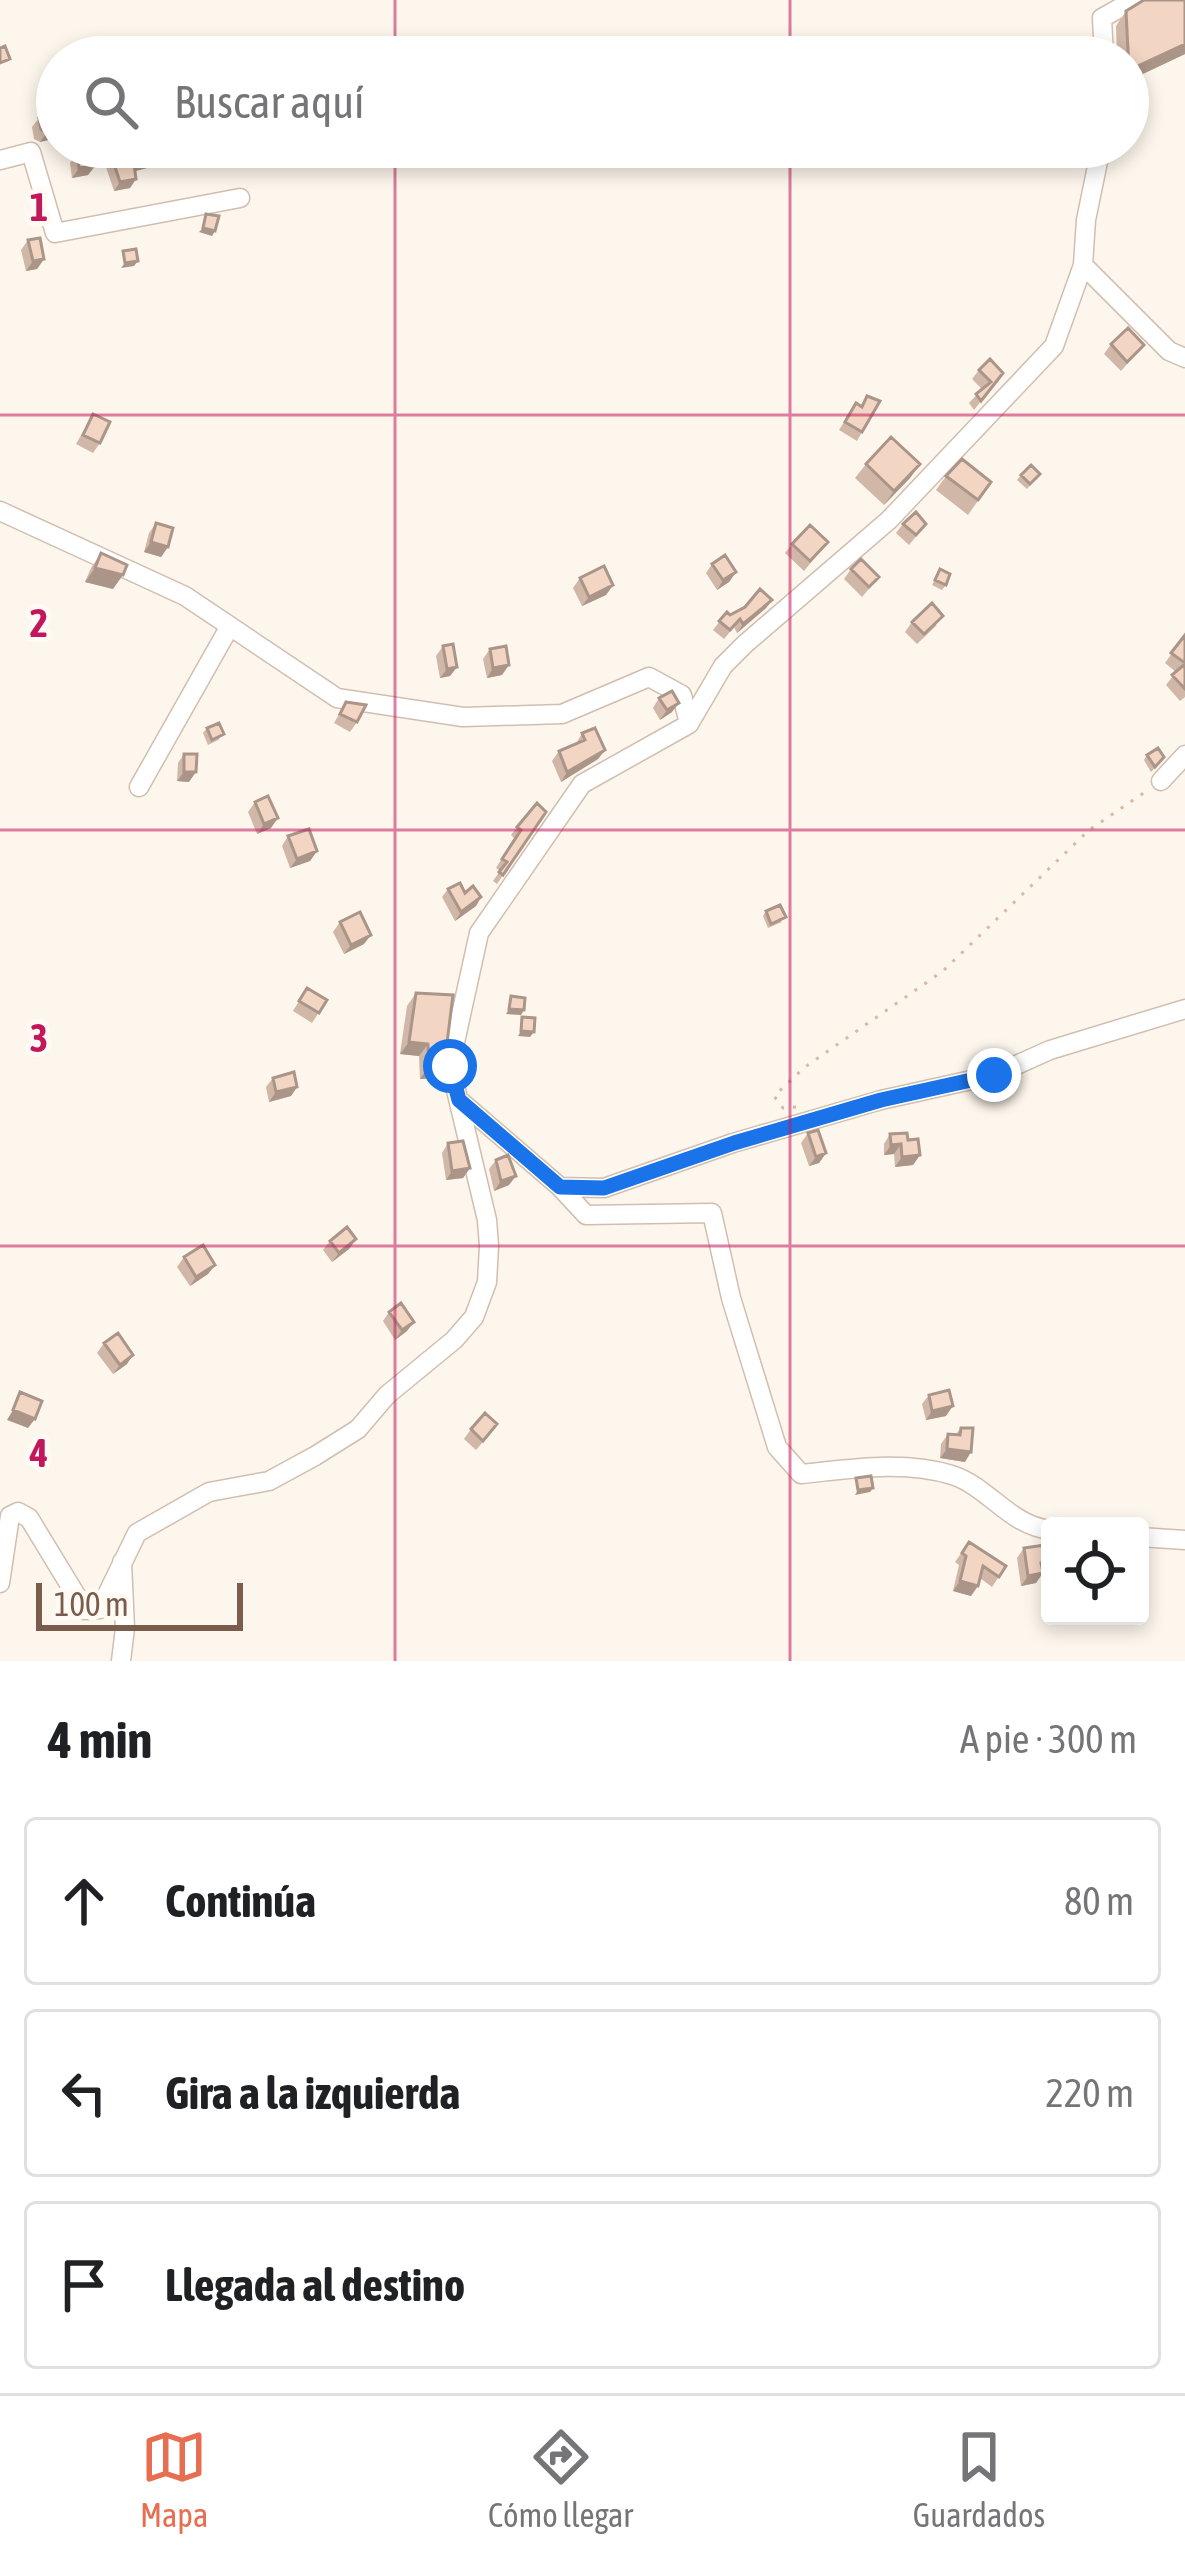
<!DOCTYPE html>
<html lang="es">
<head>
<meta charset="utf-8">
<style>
	body { margin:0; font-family:"Asap Condensed",sans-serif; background:#f6f6f6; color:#202124 }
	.controls { position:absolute; right:36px; bottom:36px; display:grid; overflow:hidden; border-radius:12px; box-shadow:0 6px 18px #0003 }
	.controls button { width:108px; height:108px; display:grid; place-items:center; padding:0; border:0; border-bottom:3px solid #e0e0e0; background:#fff; color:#202124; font:60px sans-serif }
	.scale { position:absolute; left:36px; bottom:30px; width:207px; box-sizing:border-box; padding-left:12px; border:6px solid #7a5c4d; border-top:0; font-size:33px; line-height:42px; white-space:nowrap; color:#7a5c4d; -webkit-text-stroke:9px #fffaf3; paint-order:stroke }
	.stop { position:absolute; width:36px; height:36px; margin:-27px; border:9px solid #1a73e8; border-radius:50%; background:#fff }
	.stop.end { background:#1a73e8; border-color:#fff; box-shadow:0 3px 12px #0008 }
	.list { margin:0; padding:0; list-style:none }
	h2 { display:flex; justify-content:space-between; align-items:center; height:156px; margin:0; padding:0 48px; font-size:51px }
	h2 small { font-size:39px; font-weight:400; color:#757577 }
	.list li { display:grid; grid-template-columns:78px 1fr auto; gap:36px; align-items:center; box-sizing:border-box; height:168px; margin:0 24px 24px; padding:0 24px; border:3px solid #e0e0e0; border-radius:12px }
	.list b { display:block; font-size:45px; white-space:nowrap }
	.list em { font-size:39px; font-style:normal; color:#757577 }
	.icon { flex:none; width:66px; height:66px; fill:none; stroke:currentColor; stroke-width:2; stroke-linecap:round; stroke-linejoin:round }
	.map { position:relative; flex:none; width:1185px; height:1661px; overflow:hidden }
	.search { position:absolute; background:#fff; box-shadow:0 6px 18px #0003; left:36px; right:36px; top:36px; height:132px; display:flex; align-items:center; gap:30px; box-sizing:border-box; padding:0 42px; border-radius:66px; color:#757577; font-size:45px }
	.sheet { height:732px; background:#fff }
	nav { display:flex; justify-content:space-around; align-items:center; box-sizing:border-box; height:168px; border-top:3px solid #e0e0e0; background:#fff; font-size:33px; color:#757577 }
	nav a { display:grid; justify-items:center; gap:6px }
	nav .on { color:#e76f51 }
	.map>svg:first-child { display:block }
</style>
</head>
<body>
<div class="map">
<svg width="1185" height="1661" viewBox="0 0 1185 1661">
	<rect width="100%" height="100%" fill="#fdf6ec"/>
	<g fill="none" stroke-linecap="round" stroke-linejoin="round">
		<defs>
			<path id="minor" d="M1104 57 1102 18 1134 0
				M0 160 31 152 55 233 240 198
				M1083 265 1169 351 1185 358
				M0 511 185 596 337 698 463 717 562 714 649 677 682 695 689 724
				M1161 781 1185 755
				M139 787 230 626
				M459 1100 560 1187 604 1188 733 1143 881 1100 994 1075 1050 1050 1185 1009
				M560 1187 586 1215 712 1213 731 1298 777 1447 801 1474C850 1469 904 1460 952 1475 989 1487 1009 1525 1050 1530
				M1140 1537 1185 1540
				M0 1583 10 1516 18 1512 29 1518 85 1610 100 1609 137 1533 209 1492 269 1481 315 1456 358 1429 387 1395 454 1340 474 1317 487 1282 489 1246 487 1220 450 1065 479 933 582 784 689 724 723 666 745 644 889 520 1054 346 1083 265 1086 220 1101 147
				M121 1661 125 1628 122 1562"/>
		</defs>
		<use href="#minor" stroke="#d1beb0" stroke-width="21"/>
		<path stroke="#d9b8a5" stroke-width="3" stroke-dasharray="3 9" stroke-linecap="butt" d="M796 1107 783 1108 774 1096 805 1067 943 971 1089 830 1148 790"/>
		<use href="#minor" stroke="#fff" stroke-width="18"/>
	</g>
	<path fill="#d1b7a8" d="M1126 11 1185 54 1128 81V57H1117L1116 26Z
		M55 106H57V138L40 142 34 139 32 127 39 118 49 115Z
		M109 149 147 168 135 171 136 179 130 188 114 191 103 158Z
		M77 153 95 166 88 175 72 178 70 163Z
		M28 240 44 259 37 269 26 271 21 250Z
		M1111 344 1144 345 1121 371 1104 354Z
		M979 370 1003 373 974 410 969 403 982 389 972 379Z
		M867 396 862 432 857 441 839 430 856 403 860 406Z
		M93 414 100 443 93 453 76 444Z
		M866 464H920L910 478 884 505 855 478Z
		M1040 474 1027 489 1017 480 1021 475Z
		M946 476 991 482 968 515 936 490Z
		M156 523 168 547 161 557 144 552 149 533Z
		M903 524 919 533 909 545 896 533Z
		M828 542 804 571 785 553 792 544Z
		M101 553 113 589 85 582 91 568Z
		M712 564 736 572 729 582 717 590 706 573Z
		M851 569 879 577 862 597 844 579Z
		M940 569 946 585 942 590 932 585Z
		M580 578 613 585 606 595 582 606 573 588Z
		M772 600 766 608 737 633 734 627 724 639 713 630 727 612 730 615Z
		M912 622 937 625 917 644 905 632Z
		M1185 635V697L1180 701 1166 685 1176 672 1165 663Z
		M443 646 457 667 450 676 440 678 436 656Z
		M490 649 502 675 487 678 483 659Z
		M659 698 672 712 660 720 653 708Z
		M346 702 357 722 350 732 334 723Z
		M207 728 220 739 208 745 203 733Z
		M582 733 605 750 598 759 561 782 552 761 559 751 576 744Z
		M184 754 189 782 177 781 178 763Z
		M1147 755 1164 757 1151 772 1144 760Z
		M255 802 271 828 257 834 248 812Z
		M546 812 497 884 493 881 500 871 496 868 514 838 511 835 517 827Z
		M288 836 317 851 310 861 290 868 282 846Z
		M448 889 465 893 481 897 476 906 455 921 442 897Z
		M766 911 782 922 768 928 763 916Z
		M340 922 364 944 344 954 333 932Z
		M307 988 327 1000 312 1023 293 1011Z
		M416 993 439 1078 420 1079 419 1056 400 1054 407 1006Z
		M273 1078 297 1087 291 1096 269 1102 266 1087Z
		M808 1133 826 1153 819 1163 809 1166 801 1143Z
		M890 1134 920 1155 913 1165 895 1167 894 1154 884 1155V1144Z
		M448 1143 470 1168 463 1178 446 1180 442 1153Z
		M496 1160 509 1185 494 1191 489 1169Z
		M356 1239 349 1249 332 1262 323 1250 330 1241Z
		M184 1257 215 1265 208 1274 190 1286 177 1267Z
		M389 1312 407 1331 395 1340 383 1321Z
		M104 1343 127 1364 113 1374 97 1353Z
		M929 1395 946 1416 926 1420 922 1404Z
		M961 1428 965 1462 940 1458 941 1444 948 1434H956Z
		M471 1429 490 1434 476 1450 464 1439Z
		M969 1542 1006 1566 992 1587 980 1578 971 1596 953 1591 959 1565 955 1562Z
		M1024 1548 1047 1562 1036 1583 1021 1586 1017 1558Z"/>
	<path fill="#aa9588" d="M1185 44V54L1128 81 1129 70Z
		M57 130V138L40 142 47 133Z
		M154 159 147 168 128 173 134 164Z
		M95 166 88 175 72 178 79 168Z
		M136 179 130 188 114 191 120 182Z
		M203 228 215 231 212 236 199 232Z
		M44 259 37 269 26 271 33 261Z
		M138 261 134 266 121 268 125 263Z
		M920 464 910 478 884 505 894 491Z
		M151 542 168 547 161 557 144 552Z
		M95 568 123 575 113 589 85 582Z
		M736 572 729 582 717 590 723 580Z
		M613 585 606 595 582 606 589 597Z
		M772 600 766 608 737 633 743 624Z
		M509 665 502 675 487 678 493 668Z
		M457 667 450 676 440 678 447 669Z
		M679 703 672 712 660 720 667 710Z
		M605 750 598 759 561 782 567 772Z
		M184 772H196L189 782 177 781Z
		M278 818 271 828 257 834 264 824Z
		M317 851 310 861 290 868 297 859Z
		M481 897 476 906 455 921 461 912Z
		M371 935 364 944 344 954 351 945Z
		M509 1009 524 1010 521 1015 506 1014Z
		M521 1031 534 1032 530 1037 518 1036Z
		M409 1042 428 1044 419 1056 400 1054Z
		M429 1066H448L439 1078 420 1079Z
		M297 1087 291 1096 269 1102 276 1092Z
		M901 1144 894 1154 884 1155 891 1145Z
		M826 1153 819 1163 809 1166 816 1157Z
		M920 1155 913 1165 895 1167 902 1157Z
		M470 1168 463 1178 446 1180 452 1171Z
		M516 1176 509 1185 494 1191 501 1181Z
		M356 1239 349 1249 332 1262 339 1253Z
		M215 1265 208 1274 190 1286 196 1277Z
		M414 1322 407 1331 395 1340 402 1330Z
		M133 1355 127 1364 113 1374 120 1365Z
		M953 1406 946 1416 926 1420 932 1411Z
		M13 1410 35 1419 28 1428 7 1420Z
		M947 1449 971 1452 965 1462 940 1458Z
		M873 1488 870 1492 855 1495 858 1490Z
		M1043 1573 1036 1583 1021 1586 1028 1576Z
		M960 1581 978 1586 971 1596 953 1591Z"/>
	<path fill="#f3d5c3" stroke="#aa9588" stroke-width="3" d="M1144 0H1185V44L1129 70 1126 11Z
		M5 46 10 59 0 63V48Z
		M57 113V130L47 133 41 129 39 118Z
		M115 147H150L154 159 134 164 136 179 120 182 109 149Z
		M92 150 95 166 79 168 77 153Z
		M206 214 219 216 215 231 203 228Z
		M40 238 44 259 33 261 28 240Z
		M136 249 138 261 125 263 123 251Z
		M1128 328 1144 345 1127 362 1111 344Z
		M990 359 1003 373 981 401 976 394 991 382 979 370Z
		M867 396 880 401 862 432 845 422 856 403 862 407Z
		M93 414 110 422 100 443 83 435Z
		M891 437 920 464 894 491 866 464Z
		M962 459 991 482 978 500 946 476Z
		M1031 465 1040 474 1030 484 1021 475Z
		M916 512 926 524 916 535 903 524Z
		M156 523 173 528 168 547 151 542Z
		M810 525 828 542 810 561 792 544Z
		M101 553 127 565 123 575 95 568Z
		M725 555 736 572 723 580 712 564Z
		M861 559 879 577 869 587 851 569Z
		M604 566 613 585 589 597 580 578Z
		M940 569 950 574 946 585 935 580Z
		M760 589 772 600 743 624 740 619 730 630 719 621 727 612 730 615 745 607Z
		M932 603 943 616 924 634 912 622Z
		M1185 635V663L1171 653Z
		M453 644 457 667 447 669 443 646Z
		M506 646 509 665 493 668 490 649Z
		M1185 664V689L1172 675Z
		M672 691 679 703 667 710 659 698Z
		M346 702 366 705 357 722 340 714Z
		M219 723 224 734 212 740 207 728Z
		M595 728 605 750 567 772 559 751 585 740 582 733Z
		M1158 748 1164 757 1155 767 1147 755Z
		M184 754H197L196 772H184Z
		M268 796 278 818 264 824 255 802Z
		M537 803 546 812 503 875 499 872 507 862 502 859 521 830 517 827Z
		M309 829 317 851 297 859 288 836Z
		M460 883 465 893 473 886 481 897 461 912 448 889Z
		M780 905 786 917 771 924 766 911Z
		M360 912 371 935 351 945 340 922Z
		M307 988 327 1000 319 1013 299 1001Z
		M416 993 453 995 446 1051 448 1066H429L428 1044 409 1042Z
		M511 996 525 998 524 1010 509 1009Z
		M522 1017 535 1018 534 1032 521 1031Z
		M294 1072 297 1087 276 1092 273 1078Z
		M818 1130 826 1153 816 1157 808 1133Z
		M907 1133 908 1140 918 1139 920 1155 902 1157 901 1144 891 1145 890 1134Z
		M463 1141 470 1168 452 1171 448 1143Z
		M508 1155 516 1176 501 1181 496 1160Z
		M347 1227 356 1239 339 1253 330 1241Z
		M203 1245 215 1265 196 1277 184 1257Z
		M401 1303 414 1322 402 1330 389 1312Z
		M118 1333 133 1355 120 1365 104 1343Z
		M949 1390 953 1406 932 1411 929 1395Z
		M20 1392 42 1401 35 1419 13 1410Z
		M485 1413 497 1424 483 1441 471 1429Z
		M961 1428H973L971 1452 947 1449 948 1434 960 1435Z
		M871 1476 873 1488 858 1490 856 1478Z
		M969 1542 1006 1566 999 1577 983 1566 978 1586 960 1581 966 1556 962 1553Z
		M1045 1545 1047 1562 1041 1563 1043 1573 1028 1576 1024 1548Z"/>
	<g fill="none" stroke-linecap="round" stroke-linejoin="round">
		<path stroke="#1a73e8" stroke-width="15" d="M450 1066 459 1100 560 1187 604 1188 734 1143 881 1100 994 1075"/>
	</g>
	<path fill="none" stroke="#c2185b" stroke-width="3" stroke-opacity="0.55" d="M395 0V57M790 0V57M395 147V1661M790 147V1661M0 415H1185M0 830H1185M0 1246H1185"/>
	<g font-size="39" text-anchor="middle" font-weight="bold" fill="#c2185b" stroke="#fffaf3" stroke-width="10" stroke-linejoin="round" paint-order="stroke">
		<text x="39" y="221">1</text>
		<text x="39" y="637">2</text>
		<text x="39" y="1052">3</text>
		<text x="39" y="1467">4</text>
	</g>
</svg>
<div class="controls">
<button><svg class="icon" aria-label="locate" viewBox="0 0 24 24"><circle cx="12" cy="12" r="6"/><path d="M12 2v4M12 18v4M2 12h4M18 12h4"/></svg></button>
</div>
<div class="scale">100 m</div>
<div class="stop" style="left:450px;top:1066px"></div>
<div class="stop end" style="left:994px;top:1075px"></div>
<div class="search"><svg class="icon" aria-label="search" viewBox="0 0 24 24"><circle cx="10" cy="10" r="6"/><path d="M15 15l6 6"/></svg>Buscar aquí</div>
</div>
<section class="sheet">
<h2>4 min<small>A pie · 300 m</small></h2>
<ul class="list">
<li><svg class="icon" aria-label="ahead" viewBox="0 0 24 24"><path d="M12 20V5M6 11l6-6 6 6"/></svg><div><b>Continúa</b></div><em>80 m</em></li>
<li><svg class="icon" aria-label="left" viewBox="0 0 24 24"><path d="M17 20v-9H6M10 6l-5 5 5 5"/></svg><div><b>Gira a la izquierda</b></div><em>220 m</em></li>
<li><svg class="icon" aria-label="arrive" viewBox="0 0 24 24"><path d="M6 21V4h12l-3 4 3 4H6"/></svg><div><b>Llegada al destino</b></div></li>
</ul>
</section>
<nav>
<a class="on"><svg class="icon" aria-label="map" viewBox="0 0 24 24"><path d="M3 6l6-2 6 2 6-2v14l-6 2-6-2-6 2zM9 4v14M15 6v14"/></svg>Mapa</a>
<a><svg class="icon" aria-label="directions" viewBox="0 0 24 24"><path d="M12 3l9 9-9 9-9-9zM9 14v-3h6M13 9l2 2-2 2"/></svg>Cómo llegar</a>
<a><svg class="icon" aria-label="saved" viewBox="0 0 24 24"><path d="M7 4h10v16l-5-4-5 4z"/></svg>Guardados</a>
</nav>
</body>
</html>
